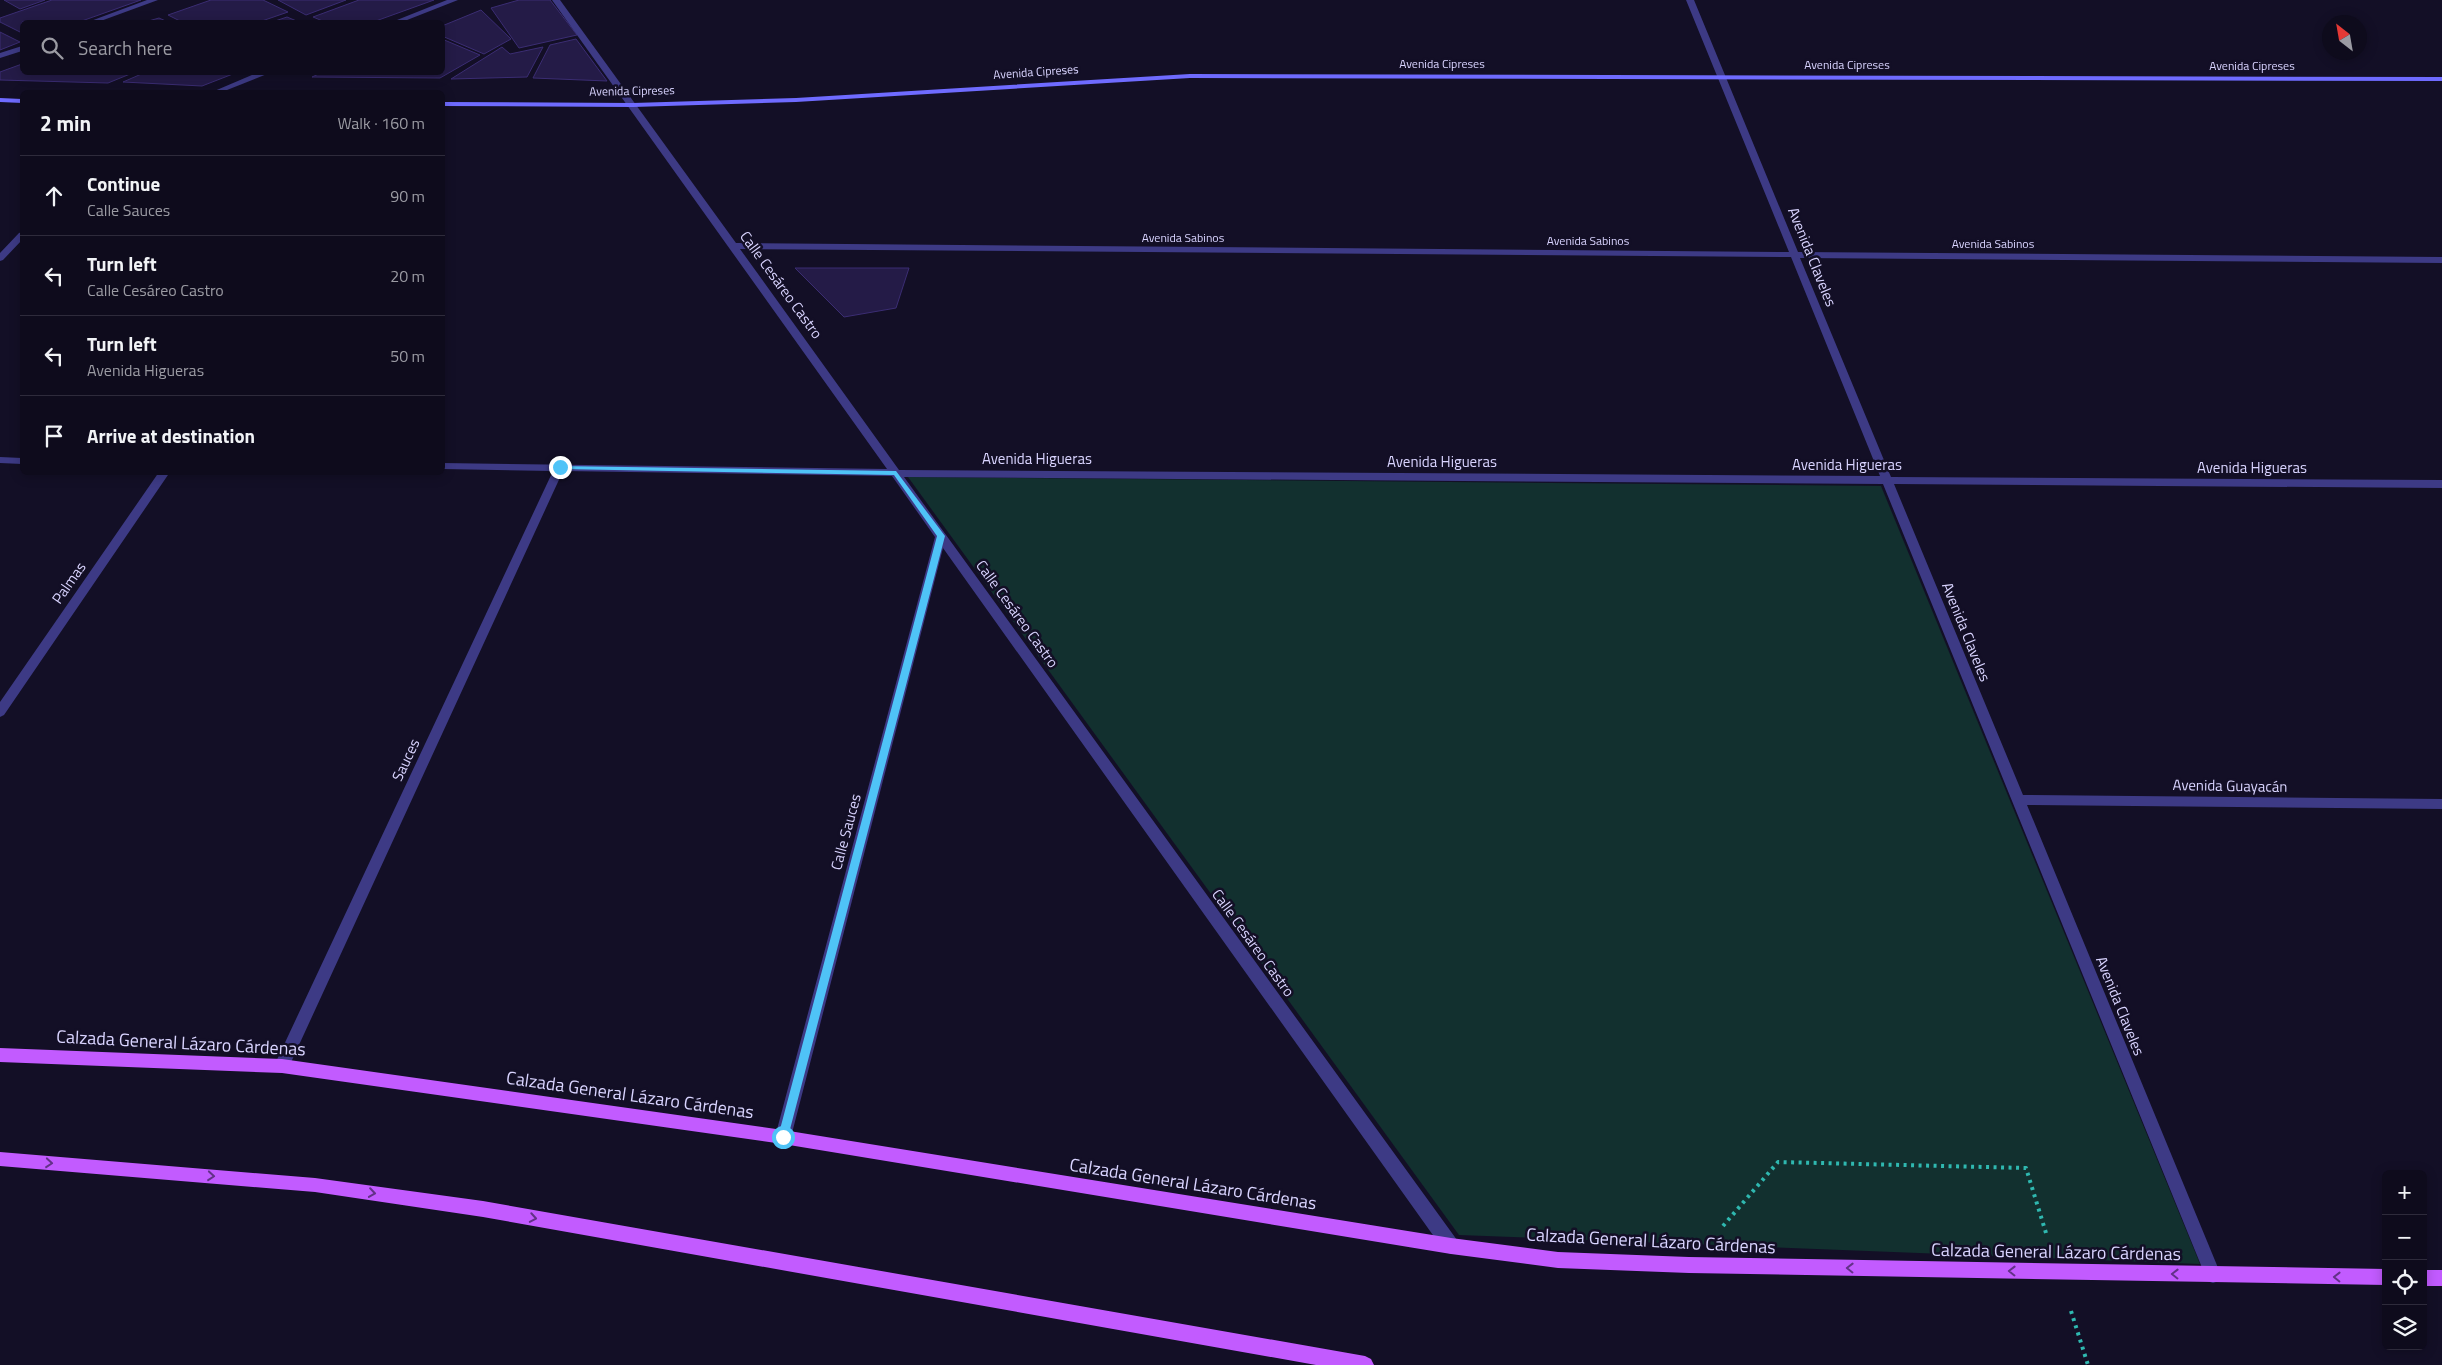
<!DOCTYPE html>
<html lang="en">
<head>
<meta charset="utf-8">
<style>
	body { margin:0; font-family:"Titillium Web",sans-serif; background:#1c1929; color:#f1f3f6 }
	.controls { position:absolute; right:15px; bottom:15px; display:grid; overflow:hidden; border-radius:8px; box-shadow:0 2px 12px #0003 }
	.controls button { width:45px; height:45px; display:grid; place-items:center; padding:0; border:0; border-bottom:1px solid #2e2b3b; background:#0e0b1c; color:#f1f3f6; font:25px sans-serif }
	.compass { position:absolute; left:2322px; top:15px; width:45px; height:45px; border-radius:50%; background:#0e0b1c; box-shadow:0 2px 12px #0003; rotate:329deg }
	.stop { position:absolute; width:15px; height:15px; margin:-11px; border:4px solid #4fc3f7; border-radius:50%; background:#fff }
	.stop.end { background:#4fc3f7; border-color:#fff; box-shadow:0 1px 5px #0008 }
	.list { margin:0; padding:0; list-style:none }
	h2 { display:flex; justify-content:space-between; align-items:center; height:65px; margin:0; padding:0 20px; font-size:21px }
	h2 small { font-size:16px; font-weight:400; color:#9b9ba3 }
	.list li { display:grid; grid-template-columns:32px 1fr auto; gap:15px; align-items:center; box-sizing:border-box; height:80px; padding:0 20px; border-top:1px solid #2e2b3b }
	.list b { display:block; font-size:19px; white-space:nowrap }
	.list p { margin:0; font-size:16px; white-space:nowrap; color:#9b9ba3 }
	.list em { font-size:16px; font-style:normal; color:#9b9ba3 }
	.icon { flex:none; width:28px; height:28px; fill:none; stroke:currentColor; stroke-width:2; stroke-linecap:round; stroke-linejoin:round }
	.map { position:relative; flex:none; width:2442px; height:1365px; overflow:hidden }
	.search { position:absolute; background:#0e0b1c; box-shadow:0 2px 12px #0003; left:20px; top:20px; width:425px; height:55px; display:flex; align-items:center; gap:12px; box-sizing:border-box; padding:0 18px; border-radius:8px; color:#9b9ba3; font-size:19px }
	.panel { position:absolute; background:#0e0b1c; box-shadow:0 2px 12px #0003; left:20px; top:90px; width:425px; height:385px; border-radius:8px }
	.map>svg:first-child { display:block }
</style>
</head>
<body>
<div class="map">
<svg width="2442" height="1365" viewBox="0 0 2442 1365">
	<rect width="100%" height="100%" fill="#130f26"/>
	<path fill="#12302f" d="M908 477 1881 486 2200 1264 1459 1235Z"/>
	<path fill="#241b47" stroke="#3b2d73" d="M4 0H45L20 9Z
		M52 0H141L79 22H22V33L0 22V18Z
		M211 0H263L288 12 259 22H182L168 15Z
		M278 0H346L306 15Z
		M359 0H434L373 22H325L313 17Z
		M519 0H550L577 35 519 48 491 8Z
		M481 10 511 39 484 54 442 36V26Z
		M287 17 299 22H272Z
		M159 18 168 22H145Z
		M0 32 20 42 0 50Z
		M442 39 480 55 440 78 312 77 323 72H442Z
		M576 39 607 81 533 78 550 45Z
		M502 47 510 54 543 47 527 77 451 79Z
		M22 64V72H135L108 83 0 80V72Z
		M146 72H238L202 86 123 82Z
		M795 268H909L896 308 844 317Z"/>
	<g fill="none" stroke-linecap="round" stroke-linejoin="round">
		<path stroke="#2fb8b0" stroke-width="4" stroke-dasharray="3 4.5" stroke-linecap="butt" d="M1723 1226 1778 1162 2026 1168 2046 1233
			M2071 1311 2088 1365"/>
		<path fill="#3d3a85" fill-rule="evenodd" d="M147 0H158L98 22H88Z
			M447 0H458L402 22H392Z
			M552 0H560L736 243 1789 252 1686 0H1694L1798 252 2442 257V263L1800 258 1891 477 2442 480V488L1894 484 2023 795 2442 799V809L2027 805 2221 1275 2219 1281 2213 1283 2207 1281 2205 1275 1883 484 904 477 1457 1240 1459 1246 1457 1252 1451 1254 1445 1252 943 548 791 1137 789 1142 783 1144 777 1142 775 1137 935 537 892 476 563 471 287 1071 282 1073 277 1071 274 1066 553 471 442 469V463L887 469ZM740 249 1791 257 1880 476 899 470Z
			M22 46V51L0 58V53Z
			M259 72H272L222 92H212Z
			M22 232V240L3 260 0 261V253L19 233Z
			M0 457 22 458V464L0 463Z
			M159 472H170L4 715 0 717V702Z"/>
		<path fill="#6f6bff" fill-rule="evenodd" d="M1190 74 2442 77V81L1190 78 796 102 633 107 442 106V102L633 103 796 98Z
			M0 98 22 99V103L0 102Z"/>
		<path fill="#c25bff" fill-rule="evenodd" d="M0 1048 282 1059 783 1130 1451 1238 1558 1252 1689 1257 2386 1269V1285L1689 1273 1558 1268 1451 1254 783 1144 282 1073 0 1062Z
			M0 1152 315 1178 483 1201 1365 1356 1371 1359 1374 1365H1316L483 1217 315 1192 0 1166Z
			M2423 1270H2442V1286H2423Z"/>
	</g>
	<defs><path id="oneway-chevron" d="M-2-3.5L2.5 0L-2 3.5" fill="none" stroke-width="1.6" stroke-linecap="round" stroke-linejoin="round" transform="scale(1.25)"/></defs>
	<g stroke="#623188">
		<use href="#oneway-chevron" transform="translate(49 1163) rotate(5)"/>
		<use href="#oneway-chevron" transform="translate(211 1176) rotate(5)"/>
		<use href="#oneway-chevron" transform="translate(372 1193) rotate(8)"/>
		<use href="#oneway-chevron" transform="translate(533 1218) rotate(10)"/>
		<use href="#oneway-chevron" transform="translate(1850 1268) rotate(-179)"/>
		<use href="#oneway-chevron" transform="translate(2012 1271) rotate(-179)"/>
		<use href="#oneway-chevron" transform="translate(2175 1274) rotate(-179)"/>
		<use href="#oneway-chevron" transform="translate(2337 1277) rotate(-179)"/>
	</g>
	<path fill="#4fc3f7" d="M557 466 896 471 945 536 788 1137 783 1141 778 1137 937 536 894 475 560 469H557Z"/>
	<g text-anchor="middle" stroke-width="5" stroke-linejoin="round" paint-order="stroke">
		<g font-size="12" fill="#d9d4ff" stroke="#130f26">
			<text x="1442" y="68">Avenida Cipreses</text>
			<text x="1847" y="69">Avenida Cipreses</text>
			<text x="2252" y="70">Avenida Cipreses</text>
			<text transform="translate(1036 72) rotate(-4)" y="4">Avenida Cipreses</text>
			<text transform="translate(632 91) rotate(-1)" y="4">Avenida Cipreses</text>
			<text x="1183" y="242">Avenida Sabinos</text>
			<text x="1588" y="245">Avenida Sabinos</text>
			<text x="1993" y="248">Avenida Sabinos</text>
		</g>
		<g font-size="15" fill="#d9d4ff" stroke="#130f26">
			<text transform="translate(1812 257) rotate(68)" y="5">Avenida Claveles</text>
			<text transform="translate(781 285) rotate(54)" y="5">Calle Cesáreo Castro</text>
			<text x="1037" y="464">Avenida Higueras</text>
			<text x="1442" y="467">Avenida Higueras</text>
			<text x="1847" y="470">Avenida Higueras</text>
			<text x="2252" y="473">Avenida Higueras</text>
			<text transform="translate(69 583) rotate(-55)" y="5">Palmas</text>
			<text transform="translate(1017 614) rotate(54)" y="5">Calle Cesáreo Castro</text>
			<text transform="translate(1966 632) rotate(68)" y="5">Avenida Claveles</text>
			<text transform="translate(406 760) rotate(-65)" y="5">Sauces</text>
			<text transform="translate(2230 786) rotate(1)" y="5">Avenida Guayacán</text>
			<text transform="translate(846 832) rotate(-75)" y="5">Calle Sauces</text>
			<text transform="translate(1253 943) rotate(54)" y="5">Calle Cesáreo Castro</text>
			<text transform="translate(2120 1006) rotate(68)" y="5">Avenida Claveles</text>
		</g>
		<g font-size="18" fill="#d9d4ff" stroke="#130f26">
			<text transform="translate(181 1043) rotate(3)" y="6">Calzada General Lázaro Cárdenas</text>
			<text transform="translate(630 1095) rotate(8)" y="6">Calzada General Lázaro Cárdenas</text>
			<text transform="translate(1193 1184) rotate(9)" y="6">Calzada General Lázaro Cárdenas</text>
			<text transform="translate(1651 1241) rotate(3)" y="6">Calzada General Lázaro Cárdenas</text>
			<text transform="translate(2056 1252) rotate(1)" y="6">Calzada General Lázaro Cárdenas</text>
		</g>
	</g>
</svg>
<div class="controls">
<button>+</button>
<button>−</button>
<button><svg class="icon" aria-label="locate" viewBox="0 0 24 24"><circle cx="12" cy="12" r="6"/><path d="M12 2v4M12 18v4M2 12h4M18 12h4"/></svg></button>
<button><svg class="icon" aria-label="layers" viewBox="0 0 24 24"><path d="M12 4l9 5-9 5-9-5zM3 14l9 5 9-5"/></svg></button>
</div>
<svg class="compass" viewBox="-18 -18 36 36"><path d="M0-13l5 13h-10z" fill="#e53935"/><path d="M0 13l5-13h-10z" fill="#9b9ba3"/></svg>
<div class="stop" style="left:783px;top:1137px"></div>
<div class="stop end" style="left:560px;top:467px"></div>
<div class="search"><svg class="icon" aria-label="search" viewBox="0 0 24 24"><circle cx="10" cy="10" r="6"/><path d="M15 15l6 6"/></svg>Search here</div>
<section class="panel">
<h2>2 min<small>Walk · 160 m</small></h2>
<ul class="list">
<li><svg class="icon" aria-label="ahead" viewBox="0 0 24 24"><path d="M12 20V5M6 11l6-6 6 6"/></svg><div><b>Continue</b><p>Calle Sauces</p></div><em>90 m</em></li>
<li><svg class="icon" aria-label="left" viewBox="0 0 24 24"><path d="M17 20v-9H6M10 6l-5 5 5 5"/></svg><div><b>Turn left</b><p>Calle Cesáreo Castro</p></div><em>20 m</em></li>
<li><svg class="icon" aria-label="left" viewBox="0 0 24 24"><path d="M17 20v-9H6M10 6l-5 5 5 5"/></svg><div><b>Turn left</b><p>Avenida Higueras</p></div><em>50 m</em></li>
<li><svg class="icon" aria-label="arrive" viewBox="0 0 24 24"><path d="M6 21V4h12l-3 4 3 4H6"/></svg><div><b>Arrive at destination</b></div></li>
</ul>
</section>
</div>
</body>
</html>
